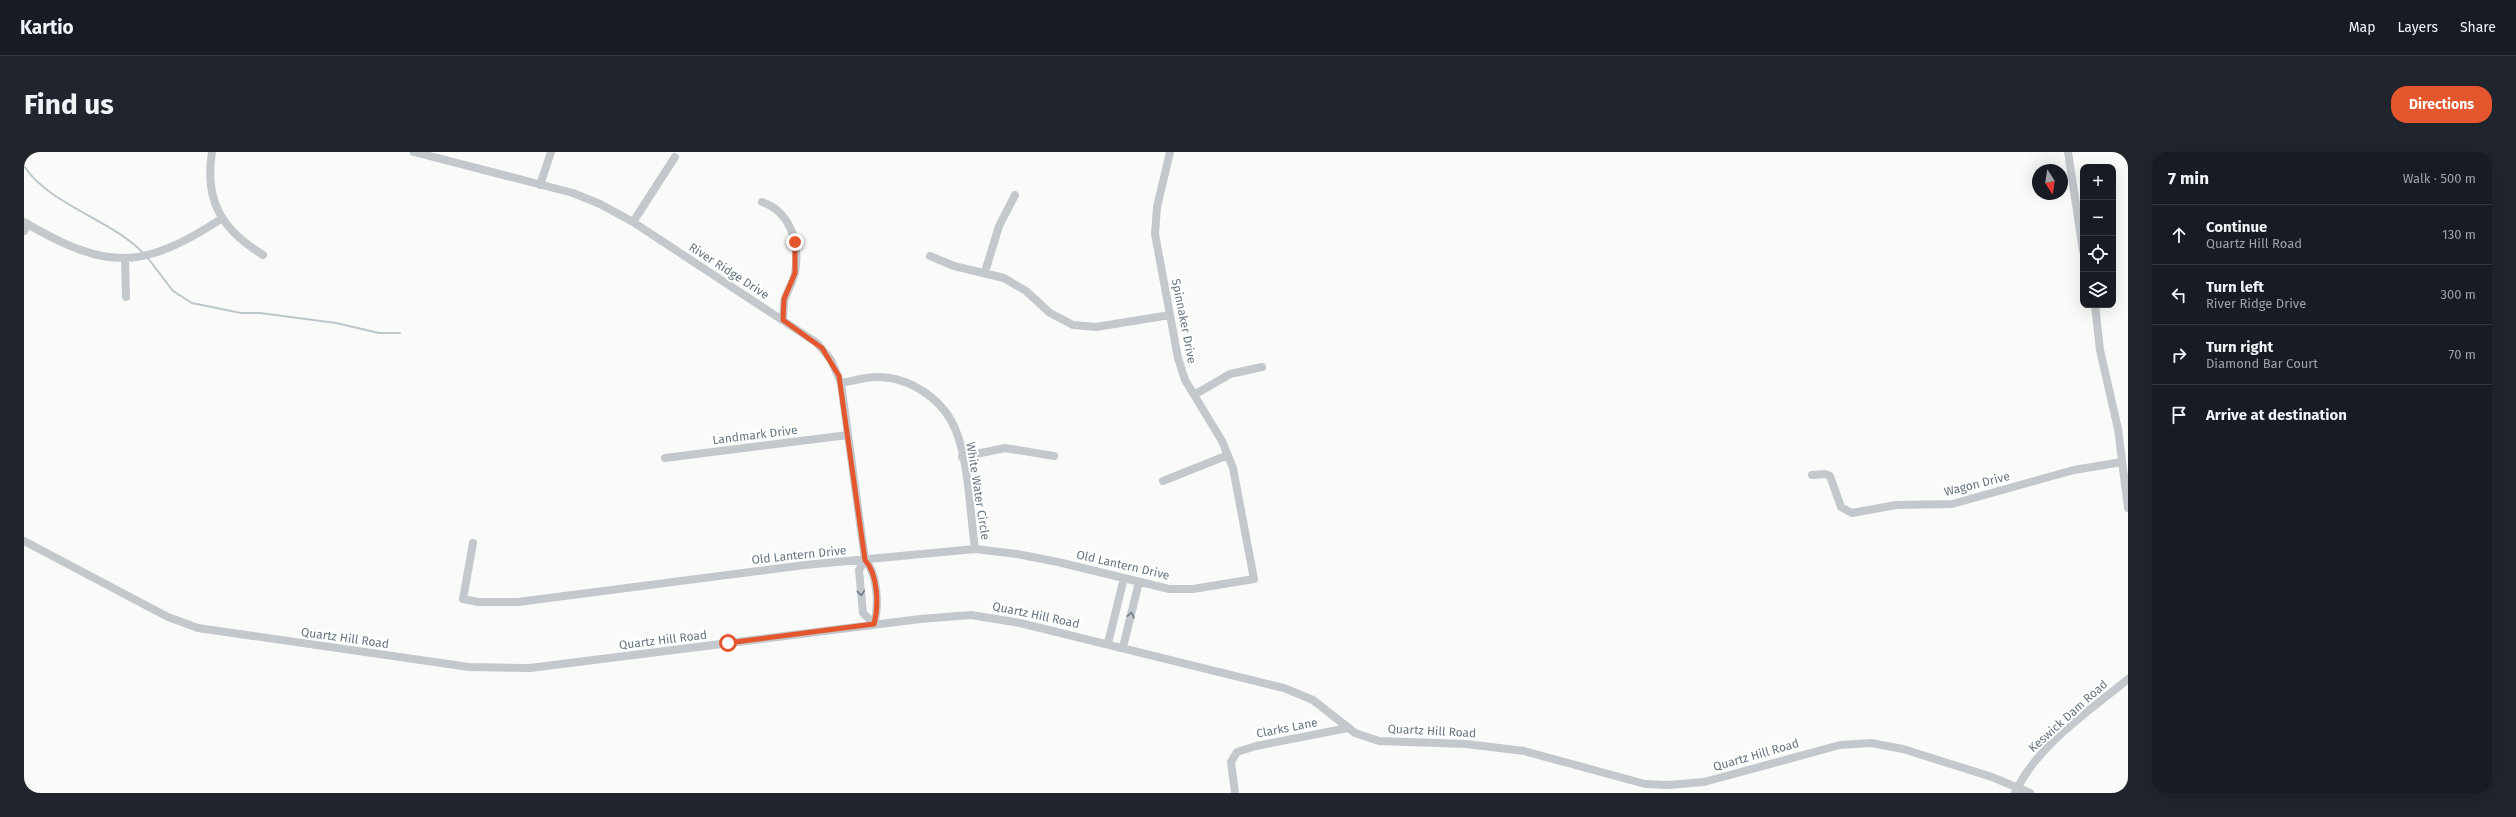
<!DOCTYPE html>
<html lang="en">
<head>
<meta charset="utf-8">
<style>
	body { margin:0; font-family:"Fira Sans",sans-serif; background:#20242c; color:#f1f3f6 }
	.controls { position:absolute; right:12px; top:12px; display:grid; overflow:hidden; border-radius:8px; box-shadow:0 4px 16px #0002 }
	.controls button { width:36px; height:36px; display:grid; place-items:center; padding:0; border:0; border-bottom:1px solid #363941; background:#171b24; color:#f1f3f6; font:20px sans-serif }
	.compass { position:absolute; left:2008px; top:12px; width:36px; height:36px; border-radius:50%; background:#171b24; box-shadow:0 4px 16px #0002; rotate:168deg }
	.stop { position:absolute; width:12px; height:12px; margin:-9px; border:3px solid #e4572e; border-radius:50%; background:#fff }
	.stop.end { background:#e4572e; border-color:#fff; box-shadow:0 1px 4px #0008 }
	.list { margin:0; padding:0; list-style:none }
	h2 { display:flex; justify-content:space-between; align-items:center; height:52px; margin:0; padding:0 16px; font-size:17px }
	h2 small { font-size:13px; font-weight:400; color:#9ea1a6 }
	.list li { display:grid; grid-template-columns:26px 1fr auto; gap:12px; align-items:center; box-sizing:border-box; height:60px; padding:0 16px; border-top:1px solid #363941 }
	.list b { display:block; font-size:15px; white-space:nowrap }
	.list p { margin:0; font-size:13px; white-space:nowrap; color:#9ea1a6 }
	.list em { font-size:13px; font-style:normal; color:#9ea1a6 }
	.icon { flex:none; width:22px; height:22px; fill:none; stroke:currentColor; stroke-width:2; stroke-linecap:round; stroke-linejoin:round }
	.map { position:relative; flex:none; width:2104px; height:641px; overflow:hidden; border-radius:16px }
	header { display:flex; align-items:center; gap:24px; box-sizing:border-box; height:56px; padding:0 20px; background:#171b24; border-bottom:1px solid #363941 }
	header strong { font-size:19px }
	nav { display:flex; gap:22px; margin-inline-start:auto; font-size:14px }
	.intro { display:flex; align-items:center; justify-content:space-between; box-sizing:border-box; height:96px; padding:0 24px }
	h1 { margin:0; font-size:28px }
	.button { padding:10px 18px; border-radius:16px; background:#e4572e; color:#fff; font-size:14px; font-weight:700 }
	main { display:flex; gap:24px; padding:0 24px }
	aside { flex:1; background:#171b24; border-radius:16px; box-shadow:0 4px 16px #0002 }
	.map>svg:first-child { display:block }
</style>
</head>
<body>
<header>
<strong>Kartio</strong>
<nav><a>Map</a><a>Layers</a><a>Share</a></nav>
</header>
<div class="intro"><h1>Find us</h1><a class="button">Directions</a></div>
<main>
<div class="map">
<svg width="2104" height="641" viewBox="0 0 2104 641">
	<rect width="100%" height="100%" fill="#fafaf8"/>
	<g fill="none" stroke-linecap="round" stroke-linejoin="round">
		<path stroke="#bbc7cb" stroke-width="2" d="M0 14C25 53 91 69 120 102
			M123 105 149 139 168 151 217 161H236L312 171 355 181H376"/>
		<path stroke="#c3c8cc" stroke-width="8" d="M188 0C180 49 198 78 239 103
			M390 0 549 41 576 52 609 70 793 191 807 208 817 231 841 408C854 422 855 454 850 472
			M2044 0 2059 99
			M516 33 527 0
			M738 50C767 60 776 92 771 121 769 130 764 138 761 146 759 153 760 161 759 168
			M0 70C82 118 117 119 197 67
			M609 70 651 5
			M0 79 4 72
			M906 104 930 114 980 126 1002 139 1026 161 1049 173 1072 175 1146 163
			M101 106 102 145
			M961 120 975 74 991 43
			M2071 153 2076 198 2094 277 2104 356
			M817 231C829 229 841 225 853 225 887 225 920 248 932 279 945 311 946 362 951 397
			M1170 243 1206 222 1238 215
			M938 305 981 296 1030 304
			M641 306 824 283
			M1788 323 1801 322 1806 324 1817 355 1828 361 1872 353 1928 352 2050 318 2098 310
			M1139 329 1204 303
			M0 389 144 465 174 476 445 515 506 516 896 467 947 463 996 471 1260 536 1289 548 1331 581 1355 589 1442 592 1500 599 1621 632 1645 633 1680 630 1816 593 1847 591 1879 597 1968 625 2006 641
			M449 391 439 447 454 450H494L781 413 951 397 993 402 1034 410 1145 437H1169L1230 427 1209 316 1198 289 1161 228 1154 206 1131 82 1133 55 1146 0
			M841 408 835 418 839 461 850 472
			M1084 491 1100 426
			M1099 495 1115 430
			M1211 641 1207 610 1213 600 1232 594 1324 576
			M1991 641C2013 593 2064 560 2104 527"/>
	</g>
	<defs><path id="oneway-chevron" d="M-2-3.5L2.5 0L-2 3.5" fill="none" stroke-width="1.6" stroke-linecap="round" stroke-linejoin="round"/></defs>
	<g stroke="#6a7a87">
		<use href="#oneway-chevron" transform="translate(837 441) rotate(84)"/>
		<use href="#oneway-chevron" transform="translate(1107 463) rotate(-76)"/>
	</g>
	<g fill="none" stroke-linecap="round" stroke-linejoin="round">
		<path stroke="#e4572e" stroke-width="5" d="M704 491 850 472C855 454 854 422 841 408L815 224 798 196 759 168 760 147 771 121V90"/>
	</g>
	<g text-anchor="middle" stroke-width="4" stroke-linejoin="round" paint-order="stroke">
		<g font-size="12" fill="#657683" stroke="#fff">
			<text transform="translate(705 119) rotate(33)" y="4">River Ridge Drive</text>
			<text transform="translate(1160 169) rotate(79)" y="4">Spinnaker Drive</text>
			<text transform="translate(731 283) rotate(-7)" y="4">Landmark Drive</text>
			<text transform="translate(1953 332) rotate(-14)" y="4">Wagon Drive</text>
			<text transform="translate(954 339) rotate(81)" y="4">White Water Circle</text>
			<text transform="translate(775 403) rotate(-6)" y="4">Old Lantern Drive</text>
			<text transform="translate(1099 413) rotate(13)" y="4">Old Lantern Drive</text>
			<text transform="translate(1012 463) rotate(12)" y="4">Quartz Hill Road</text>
			<text transform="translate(321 486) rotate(8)" y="4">Quartz Hill Road</text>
			<text transform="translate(639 488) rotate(-7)" y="4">Quartz Hill Road</text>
			<text transform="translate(2044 564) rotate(-42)" y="4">Keswick Dam Road</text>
			<text transform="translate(1263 576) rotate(-11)" y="4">Clarks Lane</text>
			<text transform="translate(1408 579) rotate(3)" y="4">Quartz Hill Road</text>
			<text transform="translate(1732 603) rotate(-16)" y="4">Quartz Hill Road</text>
		</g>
	</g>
</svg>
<div class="controls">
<button>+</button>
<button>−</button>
<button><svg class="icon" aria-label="locate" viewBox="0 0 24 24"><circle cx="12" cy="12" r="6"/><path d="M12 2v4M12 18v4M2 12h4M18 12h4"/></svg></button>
<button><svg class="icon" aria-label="layers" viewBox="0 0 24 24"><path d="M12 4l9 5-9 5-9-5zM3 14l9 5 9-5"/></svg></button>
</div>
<svg class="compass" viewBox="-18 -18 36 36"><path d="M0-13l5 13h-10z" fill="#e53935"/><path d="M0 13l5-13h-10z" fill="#9ea1a6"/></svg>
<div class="stop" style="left:704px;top:491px"></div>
<div class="stop end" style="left:771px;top:90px"></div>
</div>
<aside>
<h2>7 min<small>Walk · 500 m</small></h2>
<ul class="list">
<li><svg class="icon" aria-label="ahead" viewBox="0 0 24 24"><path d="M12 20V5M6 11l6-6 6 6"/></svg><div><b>Continue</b><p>Quartz Hill Road</p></div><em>130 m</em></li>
<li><svg class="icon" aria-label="left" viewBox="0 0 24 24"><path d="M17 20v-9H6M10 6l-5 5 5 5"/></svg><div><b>Turn left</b><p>River Ridge Drive</p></div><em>300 m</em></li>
<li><svg class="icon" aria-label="right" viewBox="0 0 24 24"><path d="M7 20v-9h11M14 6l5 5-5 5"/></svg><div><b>Turn right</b><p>Diamond Bar Court</p></div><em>70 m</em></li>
<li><svg class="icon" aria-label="arrive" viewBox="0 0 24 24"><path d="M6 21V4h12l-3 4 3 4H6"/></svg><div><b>Arrive at destination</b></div></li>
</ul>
</aside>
</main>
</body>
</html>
